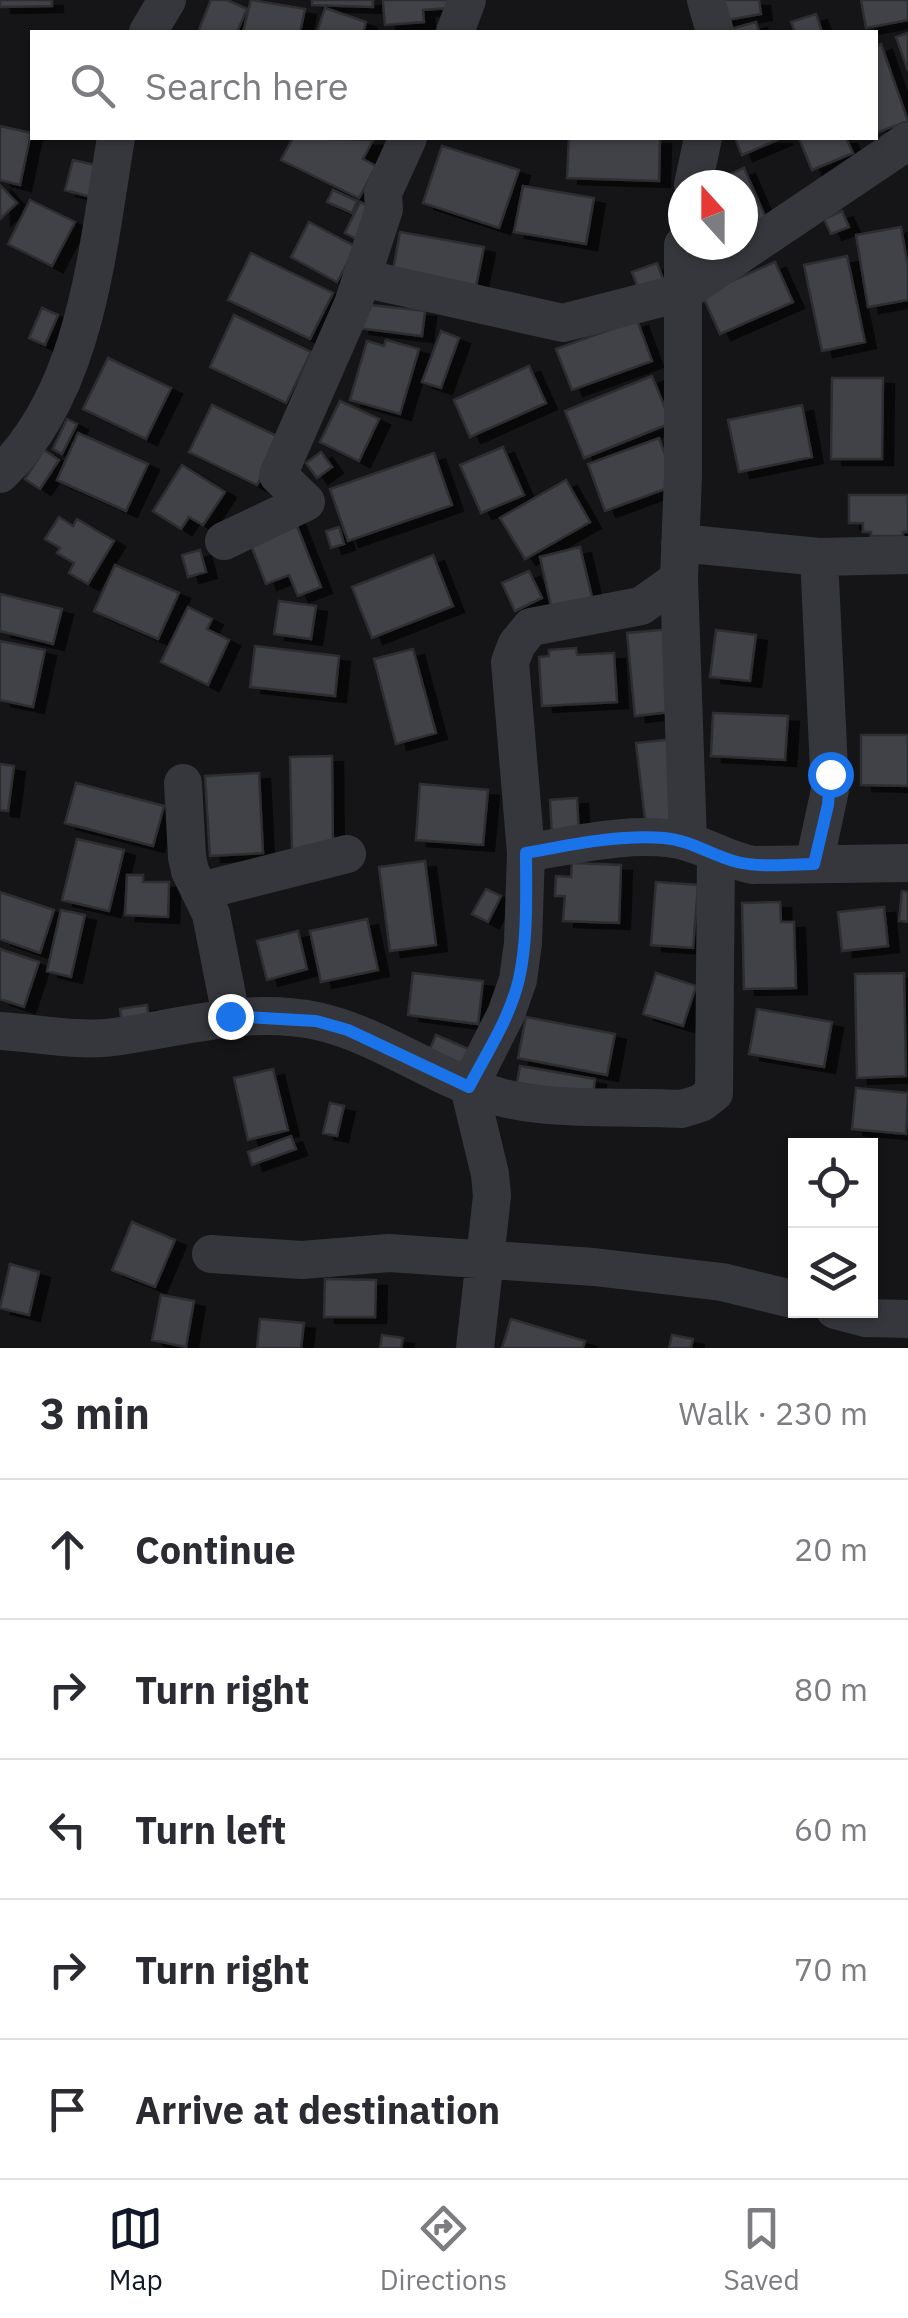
<!DOCTYPE html>
<html lang="en">
<head>
<meta charset="utf-8">
<style>
	body { margin:0; font-family:"IBM Plex Sans",sans-serif; background:#f7f7f7; color:#2b2b33 }
	.controls { position:absolute; right:30px; bottom:30px; display:grid; overflow:hidden; border-radius:0px; box-shadow:0 2px 8px #0004 }
	.controls button { width:90px; height:90px; display:grid; place-items:center; padding:0; border:0; border-bottom:2px solid #e1e1e2; background:#fff; color:#2b2b33; font:50px sans-serif }
	.compass { position:absolute; left:668px; top:170px; width:90px; height:90px; border-radius:50%; background:#fff; box-shadow:0 2px 8px #0004; rotate:339deg }
	.stop { position:absolute; width:30px; height:30px; margin:-22px; border:8px solid #1a73e8; border-radius:50%; background:#fff }
	.stop.end { background:#1a73e8; border-color:#fff; box-shadow:0 2px 10px #0008 }
	.list { margin:0; padding:0; list-style:none }
	h2 { display:flex; justify-content:space-between; align-items:center; height:130px; margin:0; padding:0 40px; font-size:42px }
	h2 small { font-size:32px; font-weight:400; color:#7c7c81 }
	.list li { display:grid; grid-template-columns:65px 1fr auto; gap:30px; align-items:center; box-sizing:border-box; height:140px; padding:0 40px; border-top:2px solid #e1e1e2 }
	.list b { display:block; font-size:38px; white-space:nowrap }
	.list em { font-size:32px; font-style:normal; color:#7c7c81 }
	.icon { flex:none; width:55px; height:55px; fill:none; stroke:currentColor; stroke-width:2; stroke-linecap:round; stroke-linejoin:round }
	.map { position:relative; flex:none; width:908px; height:1348px; overflow:hidden }
	.search { position:absolute; background:#fff; box-shadow:0 2px 8px #0004; left:30px; right:30px; top:30px; height:110px; display:flex; align-items:center; gap:25px; box-sizing:border-box; padding:0 35px; border-radius:0px; color:#7c7c81; font-size:38px }
	.sheet { height:830px; background:#fff }
	nav { display:flex; justify-content:space-around; align-items:center; box-sizing:border-box; height:140px; border-top:2px solid #e1e1e2; background:#fff; font-size:28px; color:#7c7c81 }
	nav a { display:grid; justify-items:center; gap:5px }
	nav .on { color:#111827 }
	.map>svg:first-child { display:block }
</style>
</head>
<body>
<div class="map">
<svg width="908" height="1348" viewBox="0 0 908 1348">
	<defs>
		<filter id="shadow"><feDropShadow dx="11" dy="6" stdDeviation="0" flood-color="#0009"/></filter>
	</defs>
	<rect width="100%" height="100%" fill="#151517"/>
	<path fill="#414247" stroke="#2f2f33" stroke-width="2.5" filter="url(#shadow)" d="M0 0H52V6L0 7Z
		M211 0H227L247 9 237 32H198Z
		M251 0 305 9 300 32H243Z
		M312 0H373V7L312 5Z
		M383 0H448L449 8 423 10 424 22 385 25Z
		M717 0H759L761 14 721 21Z
		M861 0H908V20L866 28Z
		M325 8 366 22 363 32H317Z
		M816 14 822 32H795L791 22Z
		M756 22 759 32H720Z
		M908 33V71L896 37Z
		M881 44 908 121 876 133V46Z
		M0 126 31 133 20 185 0 180Z
		M293 138 373 140 363 159 376 166 359 198 281 160Z
		M569 138H660L659 181 567 178Z
		M735 138H782L742 155Z
		M799 138H846L853 153 812 170Z
		M442 146 519 170 499 228 423 203Z
		M73 160 99 166 91 197 65 190Z
		M744 168 771 230 743 243V185H722L719 179Z
		M0 185 17 203 0 219Z
		M523 186 594 198 586 244 514 232Z
		M333 190 357 201 352 213 327 202Z
		M30 200 75 222 52 266 8 244Z
		M360 202 377 210 362 242 345 233Z
		M842 211 849 227 831 234 824 219Z
		M309 222 356 247 337 282 291 257Z
		M901 227 908 267V300L868 307 856 235Z
		M400 232 484 247 475 291 392 276Z
		M698 245H738L704 260Z
		M251 253 333 293 310 339 228 300Z
		M847 256 865 342 822 351 804 265Z
		M775 262 793 302 720 334 702 294Z
		M657 263 663 279 638 288 632 272Z
		M361 304 425 311 422 336 358 328Z
		M42 308 58 315 45 345 29 338Z
		M234 315 311 352 286 403 210 367Z
		M637 320 652 361 572 390 556 349Z
		M441 331 459 338 441 388 422 382Z
		M386 340 419 349 400 414 350 400 367 341 384 346Z
		M108 358 171 388 146 439 83 409Z
		M529 366 546 403 470 437 454 400Z
		M652 376 671 423 584 458 565 411Z
		M832 378H883L882 459H831Z
		M340 401 379 419 359 461 320 442Z
		M212 405 281 438 257 485 189 452Z
		M802 405 812 457 739 472 728 420Z
		M67 419 77 424 62 454 53 449Z
		M78 433 148 464 126 511 57 480Z
		M659 438 676 485 605 511 588 464Z
		M503 447 524 495 481 513 460 465Z
		M44 450 59 460 40 489 25 479Z
		M321 452 332 467 317 478 306 463Z
		M434 453 452 505 348 541 330 489Z
		M182 465 225 492 203 525 189 517 181 529 153 511Z
		M566 480 590 522 525 559 500 518Z
		M849 495H908V532H903V536H871V532H863V523H849Z
		M293 516 321 587 298 596 289 575 266 584 247 535Z
		M59 517 73 526 77 519 114 541 88 584 69 573 74 563 57 553 60 548 45 539Z
		M339 527 344 544 331 548 326 531Z
		M580 547 593 601 552 610 540 557Z
		M200 550 206 572 188 577 182 555Z
		M433 555 453 606 372 638 352 587Z
		M115 565 179 593 158 639 94 611Z
		M529 571 542 598 515 611 502 583Z
		M0 594 62 609 53 644 0 631Z
		M279 601 316 606 311 639 274 634Z
		M188 607 212 619 207 629 229 640 208 685 161 662Z
		M672 629 680 711 635 716 627 633Z
		M716 630 756 635 750 681 710 677Z
		M0 641 45 650 33 707 0 700Z
		M255 646 339 656 335 696 250 687Z
		M576 648 577 655 614 653 617 702 542 706 539 657 549 656V650Z
		M413 649 436 733 396 744 374 659Z
		M713 713 788 716 785 760 711 756Z
		M861 735H908V786L861 785Z
		M673 739 684 822 646 827 636 743Z
		M332 756 333 850H292L290 757Z
		M0 764 14 766 8 811 0 810Z
		M259 773 263 853 210 856 205 776Z
		M76 783 164 806 153 846 65 823Z
		M420 784 488 790 483 845 416 840Z
		M577 798 579 833 552 834 550 800Z
		M77 839 124 850 109 911 62 900Z
		M425 861 436 945 390 951 379 867Z
		M572 863 621 865 619 923 563 921 565 896H555L556 876 571 877Z
		M127 875H143V882H169L168 917 125 915Z
		M656 882 698 885 693 948 651 945Z
		M486 889 501 896 488 922 472 914Z
		M902 891 908 892V922L899 921Z
		M0 892 54 910 40 953 0 939Z
		M780 902 781 922H794L796 988 744 989 742 903Z
		M884 907 888 946 842 951 838 912Z
		M61 910 85 915 71 977 47 971Z
		M367 919 378 970 321 982 310 931Z
		M298 931 307 969 267 980 257 941Z
		M0 949 39 962 24 1007 0 999Z
		M413 973 483 981 478 1024 408 1015Z
		M656 973 696 986 683 1026 643 1014Z
		M904 973 906 1076 857 1078 855 974Z
		M147 1005 150 1028 123 1031 120 1009Z
		M757 1009 832 1022 824 1067 749 1054Z
		M526 1017 615 1034 607 1075 518 1058Z
		M436 1035 475 1052 466 1074 427 1056Z
		M520 1066 595 1079 593 1095 517 1083Z
		M273 1069 288 1130 248 1140 234 1078Z
		M856 1088 908 1093 906 1134 852 1129Z
		M330 1103 344 1106 337 1136 323 1133Z
		M291 1136 296 1149 252 1165 248 1152Z
		M132 1222 175 1240 155 1287 112 1270Z
		M10 1264 39 1272 29 1315 0 1308Z
		M325 1279 376 1280 375 1317H324Z
		M161 1295 194 1301 186 1347 152 1340Z
		M260 1319 304 1323 301 1348H257Z
		M511 1319 585 1341 583 1348H502Z
		M382 1335 403 1338 401 1348H380Z
		M672 1335 693 1339 691 1348H669Z"/>
	<g fill="none" stroke-linecap="round" stroke-linejoin="round">
		<path stroke="#36373c" stroke-width="38" d="M706 0 715 32
			M148 32 167 0
			M455 32 467 0
			M693 185 703 138
			M683 245V475L679 579 688 842
			M362 278 563 323 684 292 908 141
			M0 474C87 391 97 250 116 138
			M224 541 306 502 278 475 353 304 384 209 383 193 408 138
			M680 543 819 557 830 790 814 864
			M819 557 908 555
			M183 783 187 857 190 871 211 914 231 1016
			M526 853C572 845 642 829 687 842 710 848 729 861 753 865L908 863
			M201 891 347 854
			M0 1031C36 1033 78 1042 114 1037 182 1028 248 1006 317 1021 381 1035 436 1079 500 1097 548 1111 629 1106 682 1109L701 1103 714 1093 716 854
			M211 1254 302 1260 389 1253 594 1267 722 1282 796 1300
			M835 1310 865 1318 908 1319
			M475 1348 492 1196 490 1174 469 1087 506 1014 518 980 523 943 526 853 510 662 517 644 531 627 641 606 679 579"/>
	</g>
	<g fill="none" stroke-linecap="round" stroke-linejoin="round">
		<path stroke="#1a73e8" stroke-width="12" d="M230 1016 316 1021 348 1030 469 1087C487 1052 510 1018 519 979 528 939 526 894 526 853 570 845 619 834 664 838 691 840 712 856 737 862 761 868 789 864 814 864L828 805 830 774"/>
	</g>
</svg>
<div class="controls">
<button><svg class="icon" aria-label="locate" viewBox="0 0 24 24"><circle cx="12" cy="12" r="6"/><path d="M12 2v4M12 18v4M2 12h4M18 12h4"/></svg></button>
<button><svg class="icon" aria-label="layers" viewBox="0 0 24 24"><path d="M12 4l9 5-9 5-9-5zM3 14l9 5 9-5"/></svg></button>
</div>
<svg class="compass" viewBox="-18 -18 36 36"><path d="M0-13l5 13h-10z" fill="#e53935"/><path d="M0 13l5-13h-10z" fill="#7c7c81"/></svg>
<div class="stop" style="left:830px;top:774px"></div>
<div class="stop end" style="left:230px;top:1016px"></div>
<div class="search"><svg class="icon" aria-label="search" viewBox="0 0 24 24"><circle cx="10" cy="10" r="6"/><path d="M15 15l6 6"/></svg>Search here</div>
</div>
<section class="sheet">
<h2>3 min<small>Walk · 230 m</small></h2>
<ul class="list">
<li><svg class="icon" aria-label="ahead" viewBox="0 0 24 24"><path d="M12 20V5M6 11l6-6 6 6"/></svg><div><b>Continue</b></div><em>20 m</em></li>
<li><svg class="icon" aria-label="right" viewBox="0 0 24 24"><path d="M7 20v-9h11M14 6l5 5-5 5"/></svg><div><b>Turn right</b></div><em>80 m</em></li>
<li><svg class="icon" aria-label="left" viewBox="0 0 24 24"><path d="M17 20v-9H6M10 6l-5 5 5 5"/></svg><div><b>Turn left</b></div><em>60 m</em></li>
<li><svg class="icon" aria-label="right" viewBox="0 0 24 24"><path d="M7 20v-9h11M14 6l5 5-5 5"/></svg><div><b>Turn right</b></div><em>70 m</em></li>
<li><svg class="icon" aria-label="arrive" viewBox="0 0 24 24"><path d="M6 21V4h12l-3 4 3 4H6"/></svg><div><b>Arrive at destination</b></div></li>
</ul>
</section>
<nav>
<a class="on"><svg class="icon" aria-label="map" viewBox="0 0 24 24"><path d="M3 6l6-2 6 2 6-2v14l-6 2-6-2-6 2zM9 4v14M15 6v14"/></svg>Map</a>
<a><svg class="icon" aria-label="directions" viewBox="0 0 24 24"><path d="M12 3l9 9-9 9-9-9zM9 14v-3h6M13 9l2 2-2 2"/></svg>Directions</a>
<a><svg class="icon" aria-label="saved" viewBox="0 0 24 24"><path d="M7 4h10v16l-5-4-5 4z"/></svg>Saved</a>
</nav>
</body>
</html>
